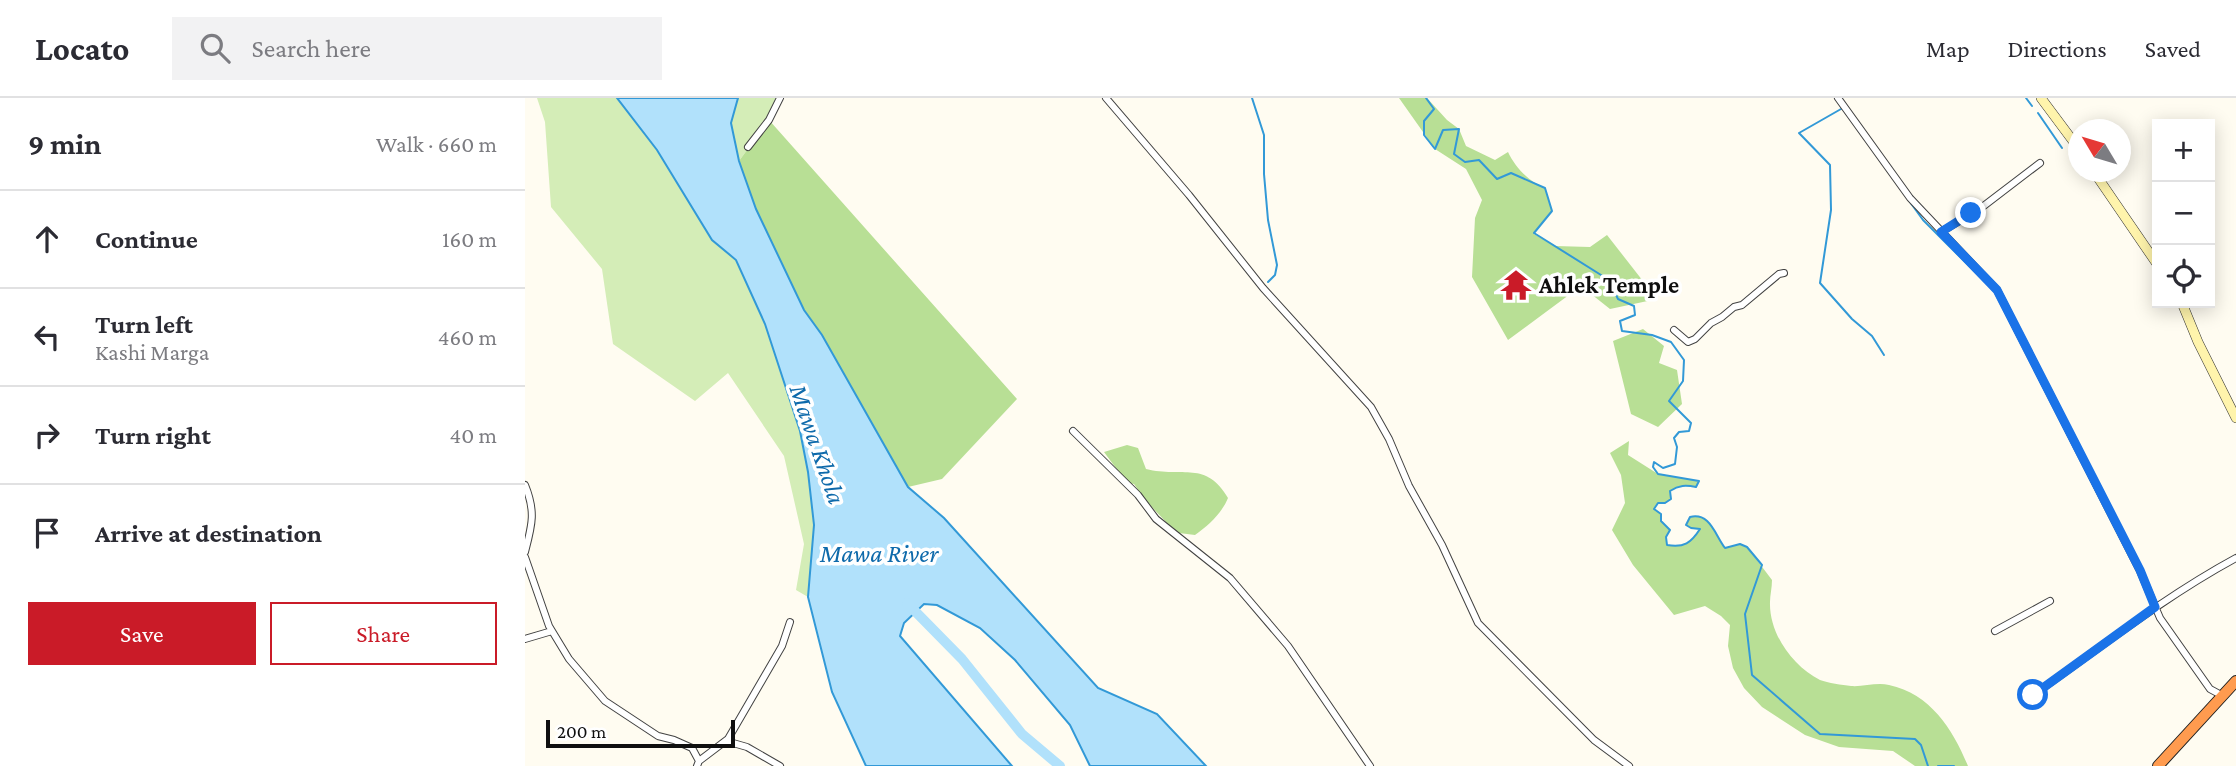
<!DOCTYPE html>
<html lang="en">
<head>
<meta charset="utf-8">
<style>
	body { margin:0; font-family:"Crimson Pro",serif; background:#f2f2f3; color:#2b2b33 }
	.controls { position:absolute; right:21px; top:21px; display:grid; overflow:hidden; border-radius:0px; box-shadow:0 4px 18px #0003 }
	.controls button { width:63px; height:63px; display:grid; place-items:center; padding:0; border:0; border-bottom:2px solid #e1e1e2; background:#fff; color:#2b2b33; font:35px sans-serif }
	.compass { position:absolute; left:1543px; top:21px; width:63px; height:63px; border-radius:50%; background:#fff; box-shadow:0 4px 18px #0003; rotate:308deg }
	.scale { position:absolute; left:21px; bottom:18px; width:189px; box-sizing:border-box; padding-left:7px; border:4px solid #0f0f0f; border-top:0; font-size:19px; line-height:24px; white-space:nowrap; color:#0f0f0f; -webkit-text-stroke:5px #fff; paint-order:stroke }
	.stop { position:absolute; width:21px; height:21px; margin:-16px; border:5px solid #1a73e8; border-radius:50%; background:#fff }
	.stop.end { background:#1a73e8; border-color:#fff; box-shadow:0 2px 7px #0008 }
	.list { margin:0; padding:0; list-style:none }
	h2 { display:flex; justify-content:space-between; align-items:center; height:91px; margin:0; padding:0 28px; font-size:30px }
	h2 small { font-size:23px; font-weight:400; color:#7c7c81 }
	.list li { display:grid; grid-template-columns:46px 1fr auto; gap:21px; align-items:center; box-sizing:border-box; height:98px; padding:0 28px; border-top:2px solid #e1e1e2 }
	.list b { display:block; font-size:26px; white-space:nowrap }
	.list p { margin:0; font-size:23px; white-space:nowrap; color:#7c7c81 }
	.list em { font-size:23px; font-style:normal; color:#7c7c81 }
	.actions { display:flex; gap:14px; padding:21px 28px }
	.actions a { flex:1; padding:16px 0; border:2px solid #ca1b28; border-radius:0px; text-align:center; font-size:24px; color:#ca1b28 }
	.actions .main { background:#ca1b28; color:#fff }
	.icon { flex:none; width:38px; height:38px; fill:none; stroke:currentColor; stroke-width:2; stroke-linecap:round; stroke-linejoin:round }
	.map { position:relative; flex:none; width:1711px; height:668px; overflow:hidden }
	header { display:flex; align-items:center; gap:42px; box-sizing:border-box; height:98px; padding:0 35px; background:#fff; border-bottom:2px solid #e1e1e2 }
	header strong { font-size:33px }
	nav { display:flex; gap:38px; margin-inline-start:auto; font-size:24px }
	.search { width:490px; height:63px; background:#f2f2f3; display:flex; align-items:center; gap:18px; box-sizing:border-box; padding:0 24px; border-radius:0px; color:#7c7c81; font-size:26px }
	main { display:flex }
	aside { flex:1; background:#fff }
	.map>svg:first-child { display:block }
</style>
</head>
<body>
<header>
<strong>Locato</strong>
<div class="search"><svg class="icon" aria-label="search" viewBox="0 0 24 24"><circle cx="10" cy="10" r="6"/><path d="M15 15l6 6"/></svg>Search here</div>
<nav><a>Map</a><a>Directions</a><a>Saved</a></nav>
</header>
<main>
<aside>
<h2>9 min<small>Walk · 660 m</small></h2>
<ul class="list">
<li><svg class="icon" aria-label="ahead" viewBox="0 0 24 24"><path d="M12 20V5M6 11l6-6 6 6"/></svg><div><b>Continue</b></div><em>160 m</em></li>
<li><svg class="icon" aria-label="left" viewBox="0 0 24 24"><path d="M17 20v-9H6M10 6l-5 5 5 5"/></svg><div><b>Turn left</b><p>Kashi Marga</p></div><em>460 m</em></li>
<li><svg class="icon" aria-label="right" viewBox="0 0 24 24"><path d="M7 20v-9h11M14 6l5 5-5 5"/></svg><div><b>Turn right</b></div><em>40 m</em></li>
<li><svg class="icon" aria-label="arrive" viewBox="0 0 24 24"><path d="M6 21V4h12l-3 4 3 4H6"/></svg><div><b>Arrive at destination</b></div></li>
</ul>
<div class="actions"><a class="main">Save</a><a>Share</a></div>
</aside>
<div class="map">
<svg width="1711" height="668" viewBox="0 0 1711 668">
	<rect width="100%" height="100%" fill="#fffcf1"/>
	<path fill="#d4edb7" d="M12 0H92L132 52 187 142 211 162 240 226 275 333 283 374 289 427 283 499 271 492 279 446 259 358 203 275 170 303 88 246 77 171 26 109 20 24Z
		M213 0H253L244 22 214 63 206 25Z"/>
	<path fill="#b8df95" d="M874 0H902L922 22 934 31 941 48 970 62 983 54C990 69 1004 84 1020 90L1027 113 1009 136 1030 148 1065 149 1082 137 1132 201 1085 211 1056 188 983 242 947 179 950 120 957 102 941 71 910 51Z
		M244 22 492 301 417 381 383 389 297 237 279 212 231 111 214 63Z
		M1118 231 1139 248 1134 265 1152 272 1157 306 1133 329 1106 316 1088 243Z
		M1104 343 1103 357 1133 376 1174 383 1171 389C1161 387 1153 387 1145 393L1146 401 1140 405H1133L1129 410 1136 416V423L1145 432 1141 439 1142 447C1158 450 1166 445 1174 431L1166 430 1161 427 1165 419C1185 414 1190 437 1200 450L1215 446 1222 449 1247 482C1247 490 1245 497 1245 504 1244 535 1267 568 1295 582 1303 585 1317 587 1326 588 1338 589 1352 584 1364 587 1406 596 1428 632 1443 668H1390L1368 653 1314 649 1280 637 1237 609 1219 590 1208 570 1203 548 1205 527 1196 518 1180 508 1149 517 1108 467 1087 432 1100 405 1096 377 1085 355Z
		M602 347 613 350 621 371C658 380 681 362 703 400 697 415 683 428 670 437L654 435 644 427 620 402 609 386 602 385 579 354Z"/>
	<path fill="#b1e1fb" stroke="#3299d7" stroke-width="2" d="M92 0H213L206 25 214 63 231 111 279 212 297 237 383 389 419 420 573 590 632 616 681 668H565L545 627 490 562 455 530 412 507 399 506 379 525 375 538 487 668H341L307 594 283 499 289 427 283 374 275 333 240 226 211 162 187 142 132 52Z"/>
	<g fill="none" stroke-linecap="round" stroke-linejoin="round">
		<path stroke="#3299d7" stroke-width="2" d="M727 0 739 37V76L743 122 752 167 750 177 743 184
			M901 0 909 11 899 23V37L910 51 918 32 934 31 929 56 940 64 954 62 972 81 986 75 1020 90 1027 113 1009 135 1084 182 1093 201 1109 208 1110 217 1095 223 1097 233 1127 237 1146 244 1159 262 1158 283 1144 303 1166 325 1164 333 1154 334 1149 340 1152 349 1150 366 1138 370 1129 364 1128 369 1133 376 1174 383 1171 389C1161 387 1154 387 1145 393L1146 401 1140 405H1133L1129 411 1136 416V423L1145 432 1141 439 1142 447C1159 450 1166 445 1175 431L1166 430 1161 427 1165 419C1185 414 1190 437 1200 450L1215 446 1222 449 1237 467 1220 516 1227 577 1295 636 1390 641 1396 647 1403 668
			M1501 0 1507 8
			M1316 11 1274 35 1305 67 1306 112 1295 185 1327 221 1347 238 1359 257
			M1513 15 1537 50
			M1385 104 1398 122 1460 184
			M1413 668H1429"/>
		<path stroke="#b1e1fb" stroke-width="10" d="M382 505 437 561 497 636 535 668"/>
		<defs>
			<path id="street" d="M581 0 664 97 738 190 846 309 864 341 884 388 917 447 953 525 1069 642 1104 668
				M1313 0 1385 100 1472 192 1615 473 1635 520 1685 591 1698 598
				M223 49 244 22 255 0
				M1416 134 1456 110 1515 65
				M1149 232 1163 244 1170 241 1186 225 1197 219 1209 209 1217 207 1254 176 1259 175
				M548 333 613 397 631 421 705 480 763 548 845 668
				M0 387C11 414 7 427 0 454
				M0 459 24 528 44 561 80 603 133 638 149 642 167 650 174 663 172 668
				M1470 533 1525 503
				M0 541 27 533
				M1508 597C1575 550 1639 499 1711 460
				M201 643 222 649 255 668
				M174 663 203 641 257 548 265 524"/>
			<path id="secondary" d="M1516 0 1554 51
				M1569 74 1632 166
				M1657 205 1673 244 1711 320"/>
			<path id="highway" d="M1633 668 1711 583"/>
		</defs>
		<use href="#street" stroke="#424242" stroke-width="8"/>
		<use href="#secondary" stroke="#313131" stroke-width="10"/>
		<use href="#highway" stroke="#202020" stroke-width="12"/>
		<use href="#street" stroke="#fff" stroke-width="6"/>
		<use href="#secondary" stroke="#fff4ac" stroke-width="9"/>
		<use href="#highway" stroke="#ff9b4f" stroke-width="10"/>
	</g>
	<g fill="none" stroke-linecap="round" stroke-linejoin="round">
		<path stroke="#1a73e8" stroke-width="9" d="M1446 115 1416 134 1472 192 1615 472 1630 509 1508 597"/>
	</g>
	<defs>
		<symbol id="temple-bare" viewBox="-9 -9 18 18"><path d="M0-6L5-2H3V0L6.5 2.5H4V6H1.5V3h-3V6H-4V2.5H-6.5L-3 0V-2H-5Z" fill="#ca1b28" stroke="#fff" stroke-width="2.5" paint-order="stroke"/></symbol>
	</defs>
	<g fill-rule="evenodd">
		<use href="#temple-bare" x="969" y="165" width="44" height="44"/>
	</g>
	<g text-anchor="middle" stroke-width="7" stroke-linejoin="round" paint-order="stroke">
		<g font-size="24" font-weight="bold" fill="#0f0f0f" stroke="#fff" text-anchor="start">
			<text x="1014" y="195">Ahlek Temple</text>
		</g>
		<g font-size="26" font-style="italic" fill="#0e6aab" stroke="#fff">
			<text transform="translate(293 346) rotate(71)" y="9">Mawa Khola</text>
			<text x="354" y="464">Mawa River</text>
		</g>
	</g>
</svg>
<div class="controls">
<button>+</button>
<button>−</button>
<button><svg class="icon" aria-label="locate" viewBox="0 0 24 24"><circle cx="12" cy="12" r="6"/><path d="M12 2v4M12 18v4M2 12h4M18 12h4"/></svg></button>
</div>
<svg class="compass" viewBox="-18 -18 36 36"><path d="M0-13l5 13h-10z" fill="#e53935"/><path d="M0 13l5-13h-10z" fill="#7c7c81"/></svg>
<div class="scale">200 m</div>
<div class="stop" style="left:1508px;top:597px"></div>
<div class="stop end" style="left:1446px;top:115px"></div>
</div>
</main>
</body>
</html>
